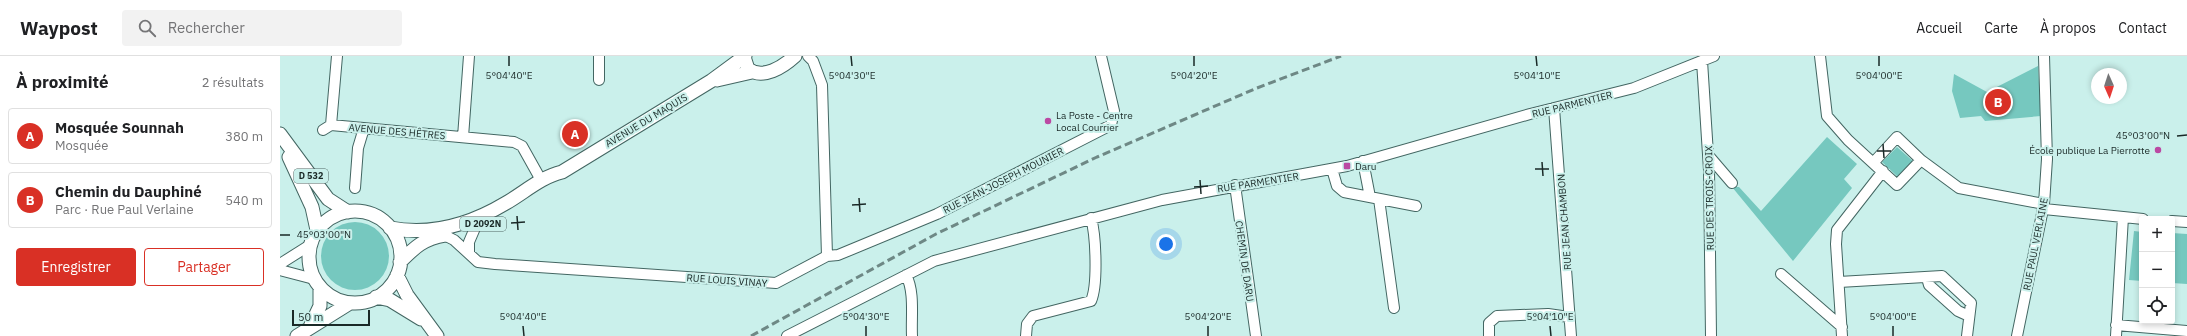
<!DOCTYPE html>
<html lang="fr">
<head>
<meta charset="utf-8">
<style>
	body { margin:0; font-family:"IBM Plex Sans",sans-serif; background:#f2f2f2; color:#202124 }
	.controls { position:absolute; right:12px; bottom:12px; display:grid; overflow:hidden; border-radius:4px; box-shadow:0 2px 6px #0003 }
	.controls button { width:36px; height:36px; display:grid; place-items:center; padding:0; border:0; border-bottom:1px solid #e0e0e0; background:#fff; color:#202124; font:20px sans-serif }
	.compass { position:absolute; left:1811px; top:12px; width:36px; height:36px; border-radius:50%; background:#fff; box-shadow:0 2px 6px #0003; rotate:177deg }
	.scale { position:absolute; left:12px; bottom:10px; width:78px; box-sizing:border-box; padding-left:4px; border:2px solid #1a2927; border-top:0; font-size:11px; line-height:14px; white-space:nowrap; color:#1a2927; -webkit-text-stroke:3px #caf0eb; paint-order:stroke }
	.you { position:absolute; left:886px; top:188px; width:14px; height:14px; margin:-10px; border:3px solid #fff; border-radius:50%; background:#1a73e8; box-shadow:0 0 0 6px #1a73e833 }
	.badge { display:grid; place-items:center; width:26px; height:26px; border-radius:50%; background:#d93025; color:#fff; font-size:13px; font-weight:700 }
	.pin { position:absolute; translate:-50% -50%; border:2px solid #fff; box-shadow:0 1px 4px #0006 }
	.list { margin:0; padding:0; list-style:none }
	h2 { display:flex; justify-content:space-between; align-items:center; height:52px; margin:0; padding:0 16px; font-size:17px }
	h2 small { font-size:13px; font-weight:400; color:#757577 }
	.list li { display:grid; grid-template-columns:26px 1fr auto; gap:12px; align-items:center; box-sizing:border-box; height:56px; margin:0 8px 8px; padding:0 8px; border:1px solid #e0e0e0; border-radius:4px }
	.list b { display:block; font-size:15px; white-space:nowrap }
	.list p { margin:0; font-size:13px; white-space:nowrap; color:#757577 }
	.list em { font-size:13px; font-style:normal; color:#757577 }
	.actions { display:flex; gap:8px; padding:12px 16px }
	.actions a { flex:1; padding:9px 0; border:1px solid #d93025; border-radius:4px; text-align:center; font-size:14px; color:#d93025 }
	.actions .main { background:#d93025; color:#fff }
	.icon { flex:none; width:22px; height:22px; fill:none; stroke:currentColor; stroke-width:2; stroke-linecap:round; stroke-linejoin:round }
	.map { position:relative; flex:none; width:1907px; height:280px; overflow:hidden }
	header { display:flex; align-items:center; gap:24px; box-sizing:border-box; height:56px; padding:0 20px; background:#fff; border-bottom:1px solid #e0e0e0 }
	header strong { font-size:19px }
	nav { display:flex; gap:22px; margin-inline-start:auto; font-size:14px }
	.search { width:280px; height:36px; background:#f2f2f2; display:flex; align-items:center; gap:10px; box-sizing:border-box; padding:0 14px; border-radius:4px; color:#757577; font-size:15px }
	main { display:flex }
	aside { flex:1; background:#fff }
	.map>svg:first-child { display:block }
</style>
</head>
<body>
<header>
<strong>Waypost</strong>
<div class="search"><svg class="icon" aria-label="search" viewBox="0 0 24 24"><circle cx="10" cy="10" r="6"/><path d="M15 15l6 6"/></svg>Rechercher</div>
<nav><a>Accueil</a><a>Carte</a><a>À propos</a><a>Contact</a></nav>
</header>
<main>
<aside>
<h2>À proximité<small>2 résultats</small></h2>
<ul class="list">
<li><span class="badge">A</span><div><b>Mosquée Sounnah</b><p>Mosquée</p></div><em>380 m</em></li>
<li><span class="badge">B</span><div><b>Chemin du Dauphiné</b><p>Parc · Rue Paul Verlaine</p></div><em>540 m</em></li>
</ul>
<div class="actions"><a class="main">Enregistrer</a><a>Partager</a></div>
</aside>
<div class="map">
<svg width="1907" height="280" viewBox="0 0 1907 280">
	<rect width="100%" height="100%" fill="#caf0eb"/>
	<path fill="#76c8bf" d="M1758 10 1761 60 1705 65 1701 60 1680 62 1672 35 1674 18 1707 36Z
		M1547 81 1577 108 1564 123 1572 132 1513 205 1452 131H1459L1481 155Z
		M1617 91 1634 106 1619 122 1602 106Z
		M41 200a34 34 0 1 1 68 0a34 34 0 1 1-68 0Z
		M1854 175 1862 176V225L1849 224Z
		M1892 177 1907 178V228L1892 227Z"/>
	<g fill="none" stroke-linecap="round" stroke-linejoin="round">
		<defs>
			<path id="minor" d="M1540 0 1547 60 1568 84 1593 107
				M1422 5 1429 114 1431 280
				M319 24V0
				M1274 52 1291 280
				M51 69 234 86 242 90 261 124
				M43 74 51 69 57 0
				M183 81 189 0
				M1617 81 1641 104 1617 129 1593 107Z
				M1428 99 1452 127
				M1641 104 1679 132 1764 148
				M1083 105 1090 141
				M1052 113 1057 130 1064 136 1136 150
				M955 129 976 280
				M75 132 78 92 84 72
				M1099 143 1114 252
				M1764 153 1863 163
				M1892 165 1907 166
				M164 179 174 184 198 206 215 208 496 227 547 200 542 29 533 5 528 0
				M189 196V186L195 172
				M547 200 558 199 657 158 831 69 834 55 821 0
				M0 208 30 189
				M0 214 34 223
				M1501 218 1562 271
				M626 219C635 236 631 261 632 280
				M1647 222 1649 229 1678 255 1689 260
				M1559 226 1662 220 1691 247 1687 280
				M1836 269 1907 275
				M507 280 654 205 882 144 1067 110 1250 58 1354 32 1434 0
				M746 280 747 268 753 260 811 245C818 229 816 180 811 162
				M1209 280V267L1217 260 1268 258 1289 261
				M1562 280 1556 188 1557 174 1603 115
				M1737 280 1764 148 1767 103 1764 0
				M1836 280 1843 161"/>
			<path id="major" d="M464 1 468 13C483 24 503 11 515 0
				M437 24 472 16
				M0 78 48 143 68 156
				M9 101 32 151 37 174
				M29 201a46 46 0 1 1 92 0a46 46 0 1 1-92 0Z
				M110 172C151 180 191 168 226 147 245 136 261 121 282 116L431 25 465 0
				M120 206C134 192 144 182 165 179
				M117 219 127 239 157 280
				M96 241 110 244 141 263
				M30 271 40 250V231
				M17 280 70 247"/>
		</defs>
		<use href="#minor" stroke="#436662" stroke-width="12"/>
		<use href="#major" stroke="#436662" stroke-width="15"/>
		<use href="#minor" stroke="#fff" stroke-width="10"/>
		<use href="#major" stroke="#fff" stroke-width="13"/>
		<path stroke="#6e8885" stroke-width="3" stroke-dasharray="8 4" stroke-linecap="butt" d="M471 280 656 178 817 101 977 32 1061 0"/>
	</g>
	<path fill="none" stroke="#1a2927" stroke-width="1.5" d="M229 0V10M571 0 572 10M914 0V10M1256 0 1257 10M1599 0V10M1897 80 1907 79M1603 88 1604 102M1597 95H1611M1262 106 1263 120M1255 113H1269M920 124 921 138M914 131 928 130M579 142 580 156M572 149 586 148M237 160 238 174M231 167 245 166M0 179H10M243 270 244 280M586 270V280M928 270V280M1270 270 1271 280M1613 270V280"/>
	<g fill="#bb49a3" stroke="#caf0eb" stroke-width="1.5">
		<circle cx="768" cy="65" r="4"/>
		<circle cx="1878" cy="94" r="4"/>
		<rect x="1063" y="106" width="8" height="8" rx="2"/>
	</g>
	<g text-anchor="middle" stroke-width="4" stroke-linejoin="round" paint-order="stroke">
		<g fill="#caf0eb" stroke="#4f6562" stroke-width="1">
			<rect x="14" y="113" width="34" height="14" rx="3"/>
			<rect x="180" y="161" width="46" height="14" rx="3"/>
		</g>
		<g font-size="9" font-weight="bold" fill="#1a2927">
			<text x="31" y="123">D 532</text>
			<text x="203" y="171">D 2092N</text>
		</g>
		<g font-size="10" fill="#1a2927" stroke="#caf0eb">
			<text transform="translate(1292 48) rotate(-14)" y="4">RUE PARMENTIER</text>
			<text transform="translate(366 64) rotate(-31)" y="4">AVENUE DU MAQUIS</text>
			<text transform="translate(117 75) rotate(5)" y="4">AVENUE DES HÊTRES</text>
			<text transform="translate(723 124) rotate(-27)" y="4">RUE JEAN-JOSEPH MOUNIER</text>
			<text transform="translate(978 126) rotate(-9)" y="4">RUE PARMENTIER</text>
			<text transform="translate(1429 142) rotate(-91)" y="4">RUE DES TROIS-CROIX</text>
			<text transform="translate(1284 166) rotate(-94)" y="4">RUE JEAN CHAMBON</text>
			<text transform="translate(1755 188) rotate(-79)" y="4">RUE PAUL VERLAINE</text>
			<text transform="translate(965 205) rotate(82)" y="4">CHEMIN DE DARU</text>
			<text transform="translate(447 224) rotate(4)" y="4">RUE LOUIS VINAY</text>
		</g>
		<g font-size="10" fill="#1a2927" stroke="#caf0eb" text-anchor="start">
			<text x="776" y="63">La Poste - Centre<tspan x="776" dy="12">Local Courrier</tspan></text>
			<text x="1870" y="98" text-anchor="end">École publique La Pierrotte</text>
			<text x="1075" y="114">Daru</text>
		</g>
	</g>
	<g font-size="10" text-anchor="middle" fill="#1a2927" stroke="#caf0eb" stroke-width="4" stroke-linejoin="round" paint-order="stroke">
		<text x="229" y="23">5°04'40"E</text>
		<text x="572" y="23">5°04'30"E</text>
		<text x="914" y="23">5°04'20"E</text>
		<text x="1257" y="23">5°04'10"E</text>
		<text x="1599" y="23">5°04'00"E</text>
		<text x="1863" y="83">45°03'00"N</text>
		<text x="44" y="182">45°03'00"N</text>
		<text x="243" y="264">5°04'40"E</text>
		<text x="586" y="264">5°04'30"E</text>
		<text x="928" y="264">5°04'20"E</text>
		<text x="1270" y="264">5°04'10"E</text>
		<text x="1613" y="264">5°04'00"E</text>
	</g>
</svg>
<div class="controls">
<button>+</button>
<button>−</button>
<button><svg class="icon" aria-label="locate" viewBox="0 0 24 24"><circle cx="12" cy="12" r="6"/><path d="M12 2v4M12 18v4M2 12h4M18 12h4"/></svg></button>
</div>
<svg class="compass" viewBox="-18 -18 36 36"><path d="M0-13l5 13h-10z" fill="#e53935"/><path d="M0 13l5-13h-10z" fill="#757577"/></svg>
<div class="scale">50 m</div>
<div class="you"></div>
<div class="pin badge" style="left:295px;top:78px">A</div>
<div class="pin badge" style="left:1718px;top:46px">B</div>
</div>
</main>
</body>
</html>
